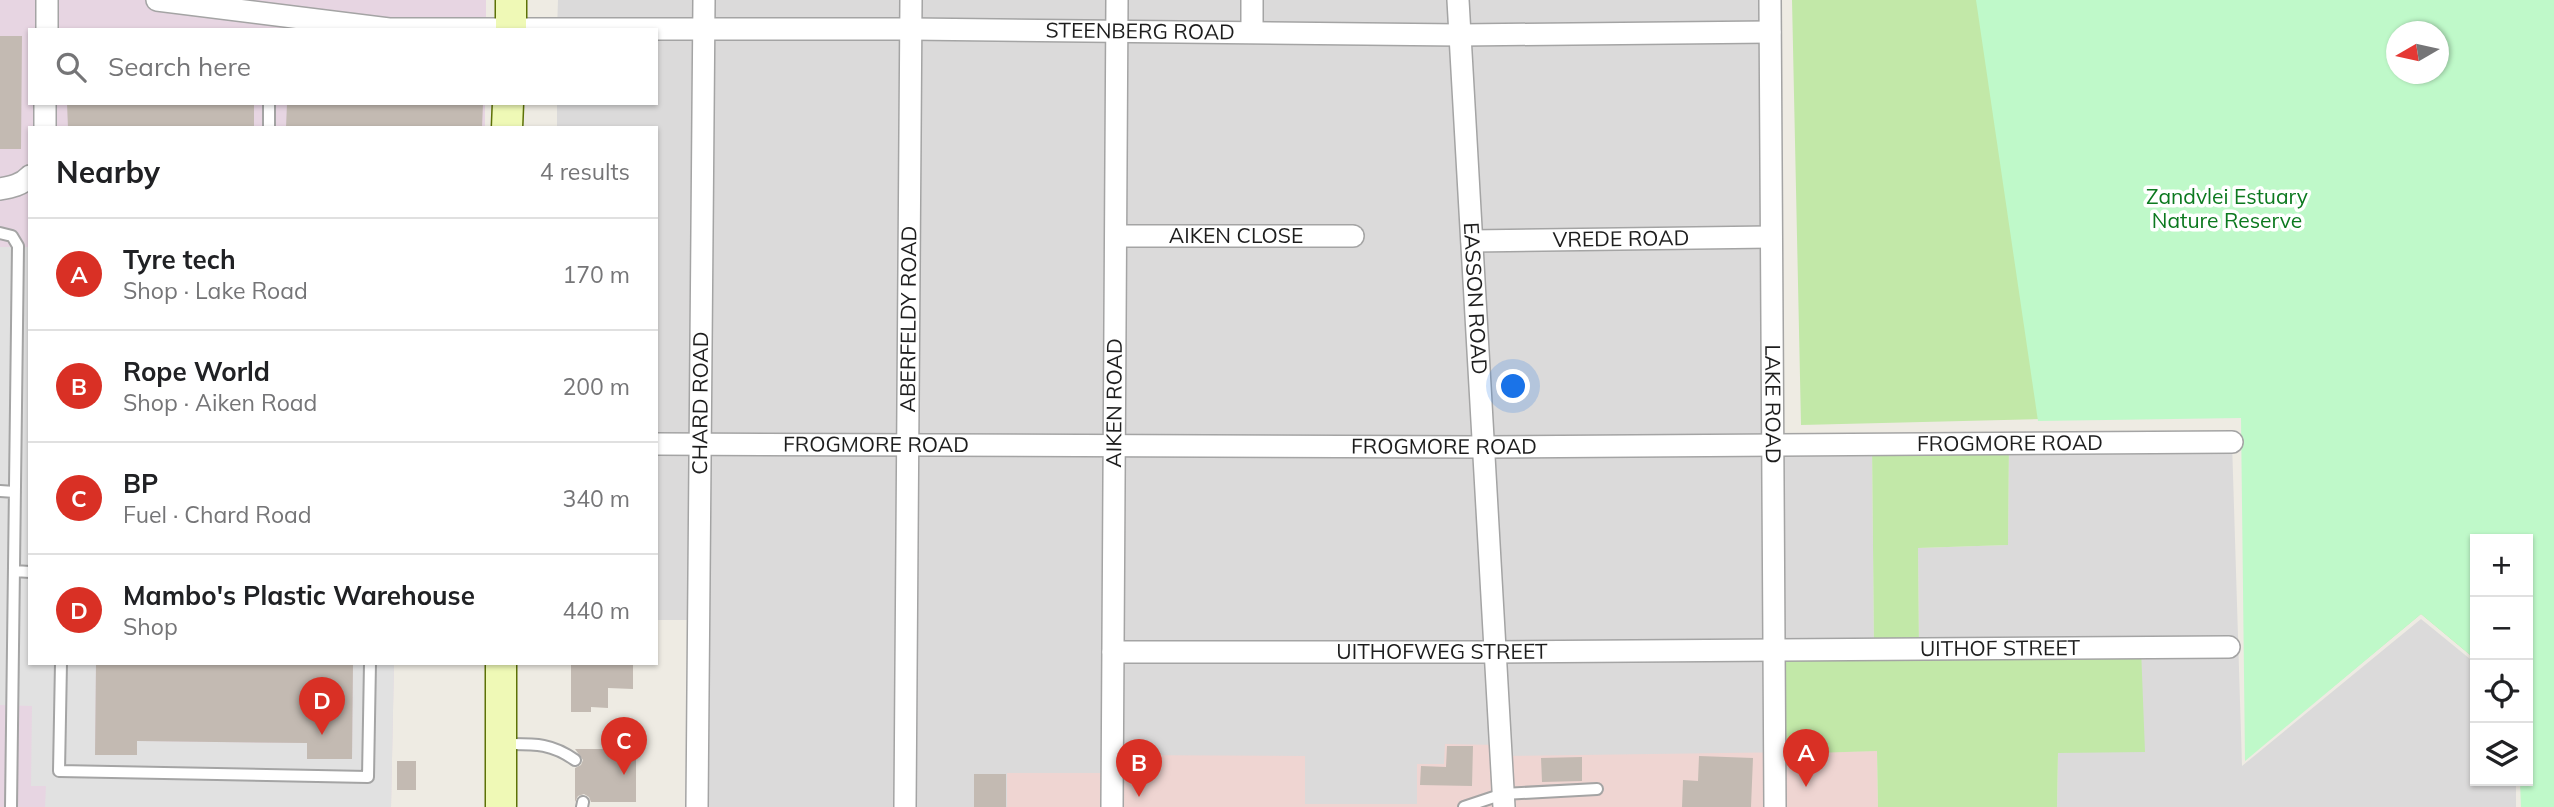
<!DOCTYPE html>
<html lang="en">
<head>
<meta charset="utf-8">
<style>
	body { margin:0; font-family:Mulish,sans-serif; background:#f6f6f6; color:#202124 }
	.controls { position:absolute; right:21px; bottom:21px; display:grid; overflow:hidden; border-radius:0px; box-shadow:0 2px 5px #0004 }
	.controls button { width:63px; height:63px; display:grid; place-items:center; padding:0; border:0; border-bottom:2px solid #e0e0e0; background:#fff; color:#202124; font:35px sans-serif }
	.compass { position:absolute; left:2386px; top:21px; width:63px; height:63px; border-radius:50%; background:#fff; box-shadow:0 2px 5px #0004; rotate:261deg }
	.you { position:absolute; left:1514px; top:387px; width:24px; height:24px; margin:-18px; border:5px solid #fff; border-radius:50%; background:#1a73e8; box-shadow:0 0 0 10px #1a73e833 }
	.badge { display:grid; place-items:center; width:46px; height:46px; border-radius:50%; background:#d93025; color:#fff; font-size:23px; font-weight:700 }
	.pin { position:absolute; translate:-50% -58px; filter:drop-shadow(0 2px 4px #0008) }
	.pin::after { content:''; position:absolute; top:37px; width:24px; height:21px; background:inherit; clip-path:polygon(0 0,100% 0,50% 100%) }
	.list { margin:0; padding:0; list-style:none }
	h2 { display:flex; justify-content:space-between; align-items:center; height:91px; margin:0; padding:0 28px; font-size:30px }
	h2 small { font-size:23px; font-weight:400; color:#757577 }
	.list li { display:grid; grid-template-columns:46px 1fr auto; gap:21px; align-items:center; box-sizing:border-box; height:112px; padding:0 28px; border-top:2px solid #e0e0e0 }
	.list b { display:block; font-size:26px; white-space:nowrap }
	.list p { margin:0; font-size:23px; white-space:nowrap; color:#757577 }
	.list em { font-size:23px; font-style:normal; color:#757577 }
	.icon { flex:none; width:38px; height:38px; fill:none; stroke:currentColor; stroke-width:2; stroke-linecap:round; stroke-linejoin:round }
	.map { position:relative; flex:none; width:2554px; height:807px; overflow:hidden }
	.search { position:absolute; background:#fff; box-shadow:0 2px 5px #0004; left:28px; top:28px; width:630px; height:77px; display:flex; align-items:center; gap:18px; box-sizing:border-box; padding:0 24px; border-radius:0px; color:#757577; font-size:26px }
	.panel { position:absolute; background:#fff; box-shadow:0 2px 5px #0004; left:28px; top:126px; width:630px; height:539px; border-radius:0px }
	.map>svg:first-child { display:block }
</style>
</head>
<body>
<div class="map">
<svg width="2554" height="807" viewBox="0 0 2554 807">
	<rect width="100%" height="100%" fill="#eeebe3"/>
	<path fill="#dbdada" d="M558 0H1770L1771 444 1872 445 1874 649 1772 650 1775 807H697L699 620H656V128H557V103H656V30H557Z
		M2232 442 2242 766 2421 619 2475 663V781H2516V807H2057L2058 752 1919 649 1918 548 2008 545 2009 443Z"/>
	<path fill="#efd5d2" d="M1445 744 1500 745 1501 756 1877 751 1878 807H1007V773H1112V755L1305 756V804H1417V764H1444Z"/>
	<path fill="#e7d5e2" d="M0 0H486V30H30V103H485V128H30V663H394L391 807H0Z"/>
	<path fill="#c2e8a8" d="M1792 0H2147L2423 606 2475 659 2421 614 2328 691 2247 414 1801 425Z
		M2009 443 2008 545 1918 548 1919 648H2141L2145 752 2058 753 2057 807H1878L1877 751 1781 754 1784 661 1790 656 1874 649 1872 445Z"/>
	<path fill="#bff9c9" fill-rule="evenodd" d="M1976 0H2554V807H2521L2520 781H2528V539H2475V659L2421 614 2245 761 2241 418 2038 421ZM2396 32H2438V74H2396Z"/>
	<path fill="#e1e1e1" d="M0 247H30V663H96L95 755H137V741L307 743V759H352L353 663H394L391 807H45L46 786H31L32 706 0 705Z"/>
	<path fill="#c3bab2" d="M0 36H22L21 149H0Z
		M67 103H254V128H68Z
		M287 103H483L482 128H286Z
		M96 663H353L352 759H307V743L137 741V755H95Z
		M571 663H633V689L608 688V708L591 707V712H571Z
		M1447 746H1473L1472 786 1420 785 1421 766 1446 767Z
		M575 749H636V802H591L589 797 584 794 578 796 575 802V768L581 765 583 760Z
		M1699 756 1753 758 1751 807H1682L1683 780 1698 781Z
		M1582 757V781L1542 782 1541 758Z
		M397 761H416V790H397Z
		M974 774H1006V807H974Z"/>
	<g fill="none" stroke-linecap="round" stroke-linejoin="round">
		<defs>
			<path id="lane" d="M269 128V103
				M0 233 12 236 18 246 11 807
				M0 491 15 492
				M14 571 30 572
				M61 663 59 771 368 777 370 663
				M502 744C532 744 550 742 575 760
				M582 807 583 802
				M1464 807 1503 794 1597 789"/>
			<g id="street">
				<path id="s1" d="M157 0 389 29H911L1460 35 1770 32"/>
				<path d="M1252 0V32"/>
				<path id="s2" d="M1458 0 1504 807"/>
				<path id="s3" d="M1770 0 1775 807"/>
				<path d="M47 30V0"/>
				<path d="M45 128V103"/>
				<path d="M0 189C11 187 22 185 30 176"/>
				<path id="s4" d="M1117 236H1353"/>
				<path id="s5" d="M1472 241 1771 237"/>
				<path id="s6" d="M656 444 1483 447 2232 442"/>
				<path id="s7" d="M1113 652H1494L2229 647"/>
				<path id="s8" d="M697 807 704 0"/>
				<path id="s9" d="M905 807 911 0"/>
				<path id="s10" d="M1112 807 1117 0"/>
			</g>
			<path id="secondary" d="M511 0V30
				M507 128 508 103
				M501 807V663"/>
		</defs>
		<use href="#lane" stroke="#a4a4a4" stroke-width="14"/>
		<use href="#street" stroke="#a4a4a4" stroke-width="24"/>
		<use href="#secondary" stroke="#5d7206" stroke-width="33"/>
		<use href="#lane" stroke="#fff" stroke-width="10"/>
		<use href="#street" stroke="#fff" stroke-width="21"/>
		<use href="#secondary" stroke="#eff9b6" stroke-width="30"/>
	</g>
	<g text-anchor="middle" stroke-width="7" stroke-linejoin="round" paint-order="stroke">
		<g font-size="21" fill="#1d1d1d" stroke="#fff">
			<text dy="7" stroke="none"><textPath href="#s1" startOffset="985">STEENBERG ROAD</textPath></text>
			<text dy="7" stroke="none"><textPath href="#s4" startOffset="119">AIKEN CLOSE</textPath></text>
			<text dy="7" stroke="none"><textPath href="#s5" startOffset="149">VREDE ROAD</textPath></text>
			<text dy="7" stroke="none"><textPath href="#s2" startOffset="299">EASSON ROAD</textPath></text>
			<text dy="7" stroke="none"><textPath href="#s9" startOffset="488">ABERFELDY ROAD</textPath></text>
			<text dy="7" stroke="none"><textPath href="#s10" startOffset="404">AIKEN ROAD</textPath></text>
			<text dy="7" stroke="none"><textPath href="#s8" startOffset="404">CHARD ROAD</textPath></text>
			<text dy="7" stroke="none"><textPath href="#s3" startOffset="404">LAKE ROAD</textPath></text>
			<text dy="7" stroke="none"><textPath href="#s6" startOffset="1354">FROGMORE ROAD</textPath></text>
			<text dy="7" stroke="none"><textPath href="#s6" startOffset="220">FROGMORE ROAD</textPath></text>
			<text dy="7" stroke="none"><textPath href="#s6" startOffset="788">FROGMORE ROAD</textPath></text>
			<text dy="7" stroke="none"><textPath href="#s7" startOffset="887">UITHOF STREET</textPath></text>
			<text dy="7" stroke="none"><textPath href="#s7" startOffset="329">UITHOFWEG STREET</textPath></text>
		</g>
		<g font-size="21" fill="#0c791f" stroke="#fff">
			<text x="2227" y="204">Zandvlei Estuary<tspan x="2227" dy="24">Nature Reserve</tspan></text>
		</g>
	</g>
</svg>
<div class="controls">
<button>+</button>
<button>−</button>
<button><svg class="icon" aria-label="locate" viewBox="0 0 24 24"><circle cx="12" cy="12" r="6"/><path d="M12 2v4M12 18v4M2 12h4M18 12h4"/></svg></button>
<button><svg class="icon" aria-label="layers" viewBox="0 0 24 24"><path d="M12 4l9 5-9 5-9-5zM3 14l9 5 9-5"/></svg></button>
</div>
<svg class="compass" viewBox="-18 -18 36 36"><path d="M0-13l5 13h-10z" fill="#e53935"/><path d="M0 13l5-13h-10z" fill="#757577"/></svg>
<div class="you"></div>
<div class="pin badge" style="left:1806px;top:787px">A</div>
<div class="pin badge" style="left:1139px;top:797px">B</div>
<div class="pin badge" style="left:624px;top:775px">C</div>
<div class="pin badge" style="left:322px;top:735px">D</div>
<div class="search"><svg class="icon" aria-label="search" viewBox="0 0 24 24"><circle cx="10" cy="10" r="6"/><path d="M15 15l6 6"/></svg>Search here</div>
<section class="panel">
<h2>Nearby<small>4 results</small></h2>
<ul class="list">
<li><span class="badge">A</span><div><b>Tyre tech</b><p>Shop · Lake Road</p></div><em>170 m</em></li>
<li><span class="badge">B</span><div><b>Rope World</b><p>Shop · Aiken Road</p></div><em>200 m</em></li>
<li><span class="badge">C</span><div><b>BP</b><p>Fuel · Chard Road</p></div><em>340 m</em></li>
<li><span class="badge">D</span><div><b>Mambo's Plastic Warehouse</b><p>Shop</p></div><em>440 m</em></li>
</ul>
</section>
</div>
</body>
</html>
